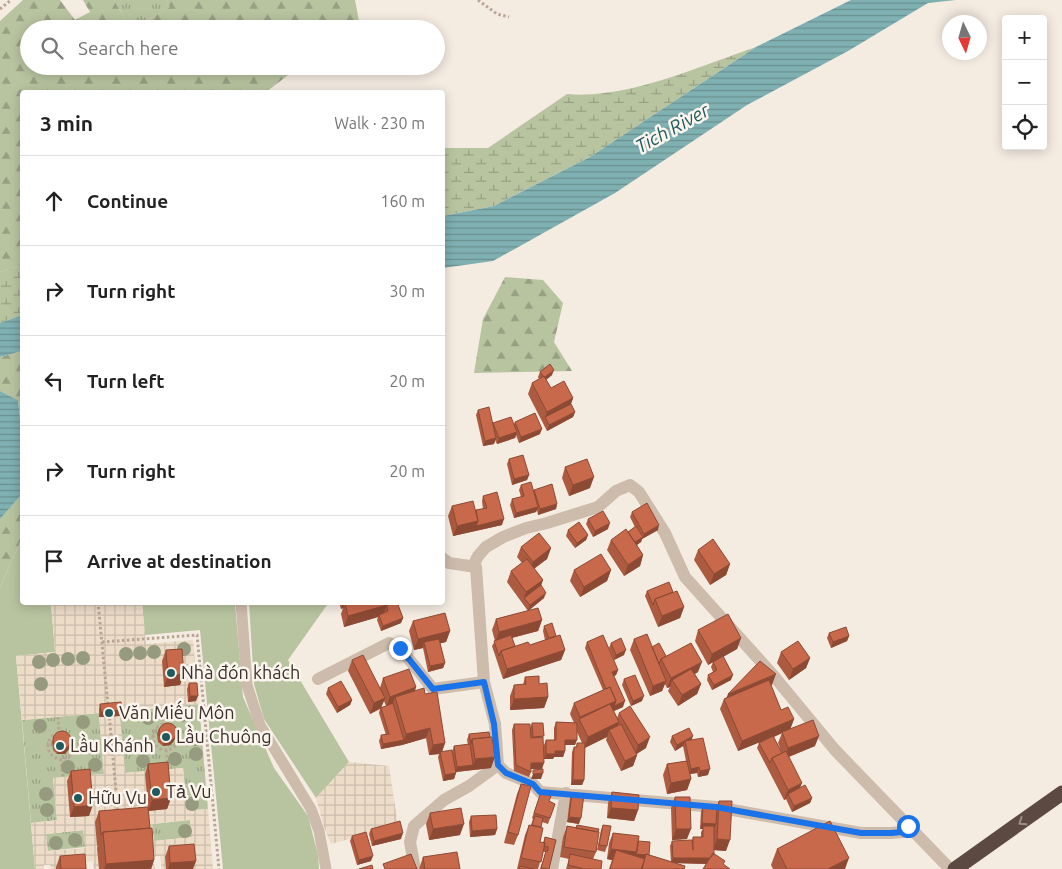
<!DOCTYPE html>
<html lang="en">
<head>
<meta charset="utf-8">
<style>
	body { margin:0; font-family:Ubuntu,sans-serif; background:#f6f6f6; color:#222 }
	.controls { position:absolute; right:15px; top:15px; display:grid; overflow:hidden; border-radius:5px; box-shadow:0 2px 12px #0003 }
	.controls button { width:45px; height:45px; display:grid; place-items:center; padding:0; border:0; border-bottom:1px solid #e0e0e0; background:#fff; color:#222; font:25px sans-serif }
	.compass { position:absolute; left:942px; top:15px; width:45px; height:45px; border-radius:50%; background:#fff; box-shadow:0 2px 12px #0003; rotate:175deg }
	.stop { position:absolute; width:15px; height:15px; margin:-11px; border:4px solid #1a73e8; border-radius:50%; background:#fff }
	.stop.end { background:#1a73e8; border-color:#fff; box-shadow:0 1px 5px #0008 }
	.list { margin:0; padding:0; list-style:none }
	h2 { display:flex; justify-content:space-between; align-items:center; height:65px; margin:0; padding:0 20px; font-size:21px }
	h2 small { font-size:16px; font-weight:400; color:#767676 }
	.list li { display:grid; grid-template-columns:32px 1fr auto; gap:15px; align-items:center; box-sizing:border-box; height:90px; padding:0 20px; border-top:1px solid #e0e0e0 }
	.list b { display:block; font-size:19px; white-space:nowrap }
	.list em { font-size:16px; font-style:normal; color:#767676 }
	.icon { flex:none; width:28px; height:28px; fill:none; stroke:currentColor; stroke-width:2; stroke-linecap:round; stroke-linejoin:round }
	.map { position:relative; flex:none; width:1062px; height:869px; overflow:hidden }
	.search { position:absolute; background:#fff; box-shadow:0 2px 12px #0003; left:20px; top:20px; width:425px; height:55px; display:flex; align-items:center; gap:12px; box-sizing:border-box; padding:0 18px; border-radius:28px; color:#767676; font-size:19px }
	.panel { position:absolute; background:#fff; box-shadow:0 2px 12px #0003; left:20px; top:90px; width:425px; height:515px; border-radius:5px }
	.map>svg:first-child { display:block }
</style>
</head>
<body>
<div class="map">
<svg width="1062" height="869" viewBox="0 0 1062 869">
	<defs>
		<pattern id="grass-tufts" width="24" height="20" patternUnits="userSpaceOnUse" patternTransform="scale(1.25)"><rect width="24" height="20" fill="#b8c4a0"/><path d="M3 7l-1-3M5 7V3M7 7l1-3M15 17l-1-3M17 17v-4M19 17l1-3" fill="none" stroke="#97a083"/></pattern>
		<pattern id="forest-firs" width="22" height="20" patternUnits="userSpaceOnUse" patternTransform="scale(1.25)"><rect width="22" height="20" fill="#b8c4a0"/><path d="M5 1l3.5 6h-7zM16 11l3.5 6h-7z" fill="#97a083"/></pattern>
		<pattern id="wetland-marsh" width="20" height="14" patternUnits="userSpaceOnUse" patternTransform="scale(1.25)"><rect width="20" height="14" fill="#b8c4a0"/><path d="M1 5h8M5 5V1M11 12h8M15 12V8" fill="none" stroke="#97a083"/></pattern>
		<pattern id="plaza-grid" width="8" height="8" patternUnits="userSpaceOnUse" patternTransform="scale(1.25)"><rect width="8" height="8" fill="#ecdcc8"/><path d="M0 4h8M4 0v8" fill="none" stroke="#cbbdac"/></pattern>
		<pattern id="water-rules" width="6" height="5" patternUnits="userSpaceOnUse" patternTransform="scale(1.25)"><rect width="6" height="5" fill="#7fb0b2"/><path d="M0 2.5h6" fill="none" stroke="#699091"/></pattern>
	</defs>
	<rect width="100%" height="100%" fill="#f4ebe1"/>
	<path fill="url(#grass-tufts)" d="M114 0H166L171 7 131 29Z
		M199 704 208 809 187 811 183 768 125 773 119 712Z
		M99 713 104 774 53 778 57 820 31 823 22 720Z
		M190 820 192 837 154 841 152 824Z
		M84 830 85 847 47 851 46 834Z"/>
	<path fill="url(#forest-firs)" d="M23 0H60L75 20 90 12 83 0H114L131 29H29V66H300L266 92H22V265L0 272V21Z
		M166 0H355L359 21 349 29H132L170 7Z
		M505 277 543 280 563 303 554 342 572 371 474 373 483 319Z
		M22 351V437L18 400 0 391V357Z
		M22 494V538L0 587V519Z"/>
	<path fill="url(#wetland-marsh)" d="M756 47 590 157 494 206 443 216V148H488L567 94C625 100 700 66 756 47Z
		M22 265V315L0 323V272Z"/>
	<path fill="#b8c4a0" d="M22 538V602L51 603 55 652 16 656 35 869H0V587Z
		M142 603H235L243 697 274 768 308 816 318 855 319 869H223L200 630 145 635Z
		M249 603H327V605L288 660 349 762 316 798 264 719 254 684Z"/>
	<path fill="url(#plaza-grid)" fill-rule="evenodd" d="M51 603H142L146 644 193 640 199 704 119 712 99 709V713L22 720 16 656 55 652Z
		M120 716 125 773 183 768 187 810 208 809 213 869H192L165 857 166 869H162L160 856 153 857 155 869H94L93 861 86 862 87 869H51L50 865H44V869H35L31 823 57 820 53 778 104 774 99 717ZM190 820 192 837 154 841 152 824ZM83 830 85 848 48 851 46 834Z
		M349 762 389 766 398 826 331 844 324 827 316 798Z"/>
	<path fill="url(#water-rules)" d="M851 0H956L928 3 848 51 747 105 615 193 493 261 443 268V216L494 206 590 157 756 47Z
		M22 315V351L0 357V323Z
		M0 391 18 400 22 437V494L0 519Z"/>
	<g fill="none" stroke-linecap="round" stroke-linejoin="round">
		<path stroke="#b9a596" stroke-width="3" stroke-dasharray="2.5 2.5" stroke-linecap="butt" d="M478 0 497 14 509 17
			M0 9 11 0
			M98 602 108 706
			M102 642 197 635 219 869
			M162 708 164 725
			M109 713 118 813
			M58 717 59 733
			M153 737a13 13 0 1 1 26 0a13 13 0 1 1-26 0Z
			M48 746a13 13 0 1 1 26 0a13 13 0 1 1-26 0Z
			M73 745 153 739
			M166 750 168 766
			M61 759 63 778"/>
		<path stroke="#cdbbac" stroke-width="11" d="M241 602 247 685 260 725 311 809 319 831 326 869"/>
		<path stroke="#cdbbac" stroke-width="12" d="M442 558 449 563 476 567
			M318 679 389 643 400 648 433 689 484 682
			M498 765 506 773 533 784 540 792 716 807 861 833H891L913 831
			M415 869 410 842 414 826 444 800 469 786 498 765 495 724 484 682 476 567 473 566 478 556 486 547 503 537 526 528 547 523 598 507 616 491 630 485 639 492 665 533 685 577 773 675 835 750 950 869
			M552 869 566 793"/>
		<path stroke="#5c4a42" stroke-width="15" d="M955 869 1062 793"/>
	</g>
	<g fill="#969b7f">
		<circle cx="184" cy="649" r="7"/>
		<circle cx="154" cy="652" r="7"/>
		<circle cx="140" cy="653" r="7"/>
		<circle cx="126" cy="654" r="7"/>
		<circle cx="83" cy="658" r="7"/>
		<circle cx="68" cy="659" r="7"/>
		<circle cx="53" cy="660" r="7"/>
		<circle cx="39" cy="662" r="7"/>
		<circle cx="41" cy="684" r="7"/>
		<circle cx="182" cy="715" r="7"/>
		<circle cx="148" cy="718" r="7"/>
		<circle cx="83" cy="722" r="7"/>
		<circle cx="40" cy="726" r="7"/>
		<circle cx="195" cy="739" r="7"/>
		<circle cx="196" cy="754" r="7"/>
		<circle cx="175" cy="759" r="7"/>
		<circle cx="143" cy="761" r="7"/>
		<circle cx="95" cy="765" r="7"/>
		<circle cx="68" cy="767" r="7"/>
		<circle cx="46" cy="794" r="7"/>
		<circle cx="192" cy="804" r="7"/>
		<circle cx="47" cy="810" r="7"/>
		<circle cx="185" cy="831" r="7"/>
		<circle cx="75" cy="840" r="7"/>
		<circle cx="56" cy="843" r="7"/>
	</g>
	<path fill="#ac5a40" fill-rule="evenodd" d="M540 372 552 375 546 380 551 388 573 398 571 404 575 412 573 417 547 431 528 394 532 383 539 379 538 377Z
		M478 410 493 425V423L514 424 515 422 540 434 519 443 516 435 515 438 497 444 495 440 494 444 483 446 476 415Z
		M509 459 529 475 527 480 512 485 507 464Z
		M565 467 590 488 569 496 562 478Z
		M521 485 534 491V490L557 504 556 509 538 515 537 510 536 512 514 518 510 505 512 499 521 497 519 490Z
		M483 496 502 525 453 536 448 516 452 506 476 510 483 509 482 501Z
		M632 512 658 530 642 539 641 542 637 545 643 555 640 566 624 576 607 550 611 540 628 532 635 527 630 517Z
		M588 519 608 529 593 537 586 524Z
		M568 530 588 535 586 540 575 548 566 536Z
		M521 547 551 548 547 559 534 569 543 580 541 585 544 598 528 611 507 582 511 571 522 563 517 557Z
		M698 550 730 564 726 575 710 585 694 560Z
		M574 570H611L607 581 580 597 570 581Z
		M647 591 684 607 680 618 658 627 645 596Z
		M339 602H397L403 618 401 623 381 631 377 620 378 617 344 627 341 614 343 608 341 609Z
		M496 619 542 620 538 631 512 638 515 646 530 645 545 640 543 631 544 626 556 636 565 650 561 660 503 679 492 646 495 641 492 630Z
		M413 621 450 631 446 642 440 643 445 663 443 668 428 672 423 648 414 650 409 631Z
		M698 630 741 638 737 649 723 657 731 680 712 690 707 680 708 675 713 672 711 667 713 662 708 665 695 641Z
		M829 633 849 636 847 641 831 648 827 638Z
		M634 639 652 647 666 656 698 672 695 674 701 684 697 694 678 706 668 691 670 687 667 688 665 684 662 691 650 696 630 650Z
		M587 642 618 670 616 675 614 676 623 707 614 711 617 718 619 713 646 748 636 754 637 755 633 766 621 771 606 740 607 737 585 748 584 780 582 785H571L572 752 574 747H576L577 743H582L577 732 575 745H565V751L563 757H554L553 759H544V745L546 740H554V728L556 722 574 723 570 714 574 703 603 690 585 648Z
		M611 643 624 655 614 660 609 648Z
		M166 650 184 674 180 685 164 687 162 661Z
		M781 652 810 658 806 668 789 680 777 663Z
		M352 660 380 688 383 678 416 687 415 691 425 694 445 743 442 752H452L454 746 468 745 467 740 469 734 491 768 456 772 454 779 443 781 438 757 439 754 429 755 426 738 402 745 381 749 379 741 381 735H386L379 713 380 709 370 714 348 671ZM384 701 386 706 381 707Z
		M525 677 539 684 548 697 544 708 510 710V696L514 685H523Z
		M624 679 642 701 631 706 622 685Z
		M189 683 196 701 188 702 187 689Z
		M771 685 781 710 794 719 790 729 815 746 789 757 800 788 812 798 810 803 792 812 786 799 784 800 757 748 759 743 760 742 738 751 720 709 724 699 772 685ZM782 733 778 743 782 753 774 737Z
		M328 688 352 700 350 705 337 713 326 694Z
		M100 704 122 710 120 716 99 717V709Z
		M532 723 543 737 542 769H531V772L529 777 514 771 512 730 514 724 530 729Z
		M159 728 174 741 170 745 163 746 158 742 157 734Z
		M672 736 692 740 708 775 698 777 697 773 690 774 691 779 687 790 667 794 663 775 667 764 686 761 683 746 675 751 670 742Z
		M54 737 69 749 65 754H57L53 750 52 742Z
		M148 764 171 798 167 809 148 811 150 828 154 860 151 869H99L97 848 98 845 97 846 95 822 99 811 148 807 145 774Z
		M71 771 89 816 70 817 67 781Z
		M521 784 518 835 514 845 504 843 517 794Z
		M541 792 549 801 555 804 548 824 542 822 541 827 540 842 543 843 545 837 556 840 549 869H540L546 852H543L538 869H517L525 835 529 825H531L533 819 532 818Z
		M612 792 638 810 634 821 607 818 608 803Z
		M572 793 579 824 567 822 570 798Z
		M675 797 687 839 672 840 671 808Z
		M719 801 726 851 714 850 706 864 675 863 684 869H609L612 860 607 859 609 843 613 833 638 841 649 855 671 862 670 846 672 841H692L693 837H701V832L703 829H700L701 811 703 806H717Z
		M430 813 460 835 429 840 426 824Z
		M471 816 497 829 495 835 470 837 469 822Z
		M577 825 596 852 593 859 601 869H566L569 859 560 857 563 837 567 826 575 828Z
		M603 825 607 846 605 852 597 850 601 830Z
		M371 829 401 839 372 846 369 834Z
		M352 836 371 861 357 865 350 841Z
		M169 846 193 869H166L165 857Z
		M777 849 845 869H773L771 865Z
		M60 856 86 869H56V867Z
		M423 857 460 869H419Z"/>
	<path fill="#8c4a34" d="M554 370 552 375 542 383 544 378Z
		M573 398 569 409 545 417 543 422 547 412Z
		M575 412 573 417 547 431 549 425Z
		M542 429 540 434 519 443 521 437Z
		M517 432 515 438 497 444 499 438Z
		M496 438 494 444 483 446 485 441Z
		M529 475 527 480 512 485 514 479Z
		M594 477 590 488 569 496 573 485Z
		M557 504 556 509 538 515 540 509Z
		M538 507 536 512 514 518 516 513Z
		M504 519 502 525 453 536 457 526 478 521Z
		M610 523 608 529 593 537 595 531Z
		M659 525 658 530 642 539 641 542 629 550 631 545 643 537 644 534Z
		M588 535 586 540 575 548 577 543Z
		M551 548 547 559 529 572 533 562Z
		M643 555 640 566 624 576 628 565Z
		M730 564 726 575 710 585 714 574Z
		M611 570 607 581 580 597 584 587Z
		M543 580 539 591 524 598 526 592Z
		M546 593 544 598 528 611 530 605Z
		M345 602 343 608 341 609 343 603Z
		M387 605 383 615H379L378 617 344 627 348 616Z
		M684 607 680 618 658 627 662 616Z
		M403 618 401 623 381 631 383 626Z
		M542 620 538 631 495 642 499 632Z
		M450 631 446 642 426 647 424 642 423 648 414 650 418 639Z
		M849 636 847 641 831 648 833 642Z
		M741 638 737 649 708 665 712 654Z
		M565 650 561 660 503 679 507 669Z
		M626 650 624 655 614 660 616 655Z
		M810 658 806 668 789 680 793 669Z
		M702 662 698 672 675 684 672 680 670 687 667 688 671 678Z
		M445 663 443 668 428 672 430 666Z
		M618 670 616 675 610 678 612 672Z
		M184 674 180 685 164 687 168 676Z
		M776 674 772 685 726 704 725 701 728 694Z
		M733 675 731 680 712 690 714 685Z
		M666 681 662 691 650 696 653 686Z
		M701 684 697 694 678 706 682 695Z
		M416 687 412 698 395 697 392 705 386 707 390 697Z
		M190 696H198L196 701 188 702Z
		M644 696 642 701 631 706 633 701Z
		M548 697 544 708 510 710 514 699Z
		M385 698 381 708 370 714 374 703Z
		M352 700 350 705 337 713 338 707Z
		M616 701H625L623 707 582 725 579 719 576 727 580 717Z
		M122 710 120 716 99 717 101 712Z
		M794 719 790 730 738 751 742 741Z
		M619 722 615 733 609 730 607 737 584 748 588 737Z
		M430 728 426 738 402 745 406 734Z
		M176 736 174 741 170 745 163 746 165 741Z
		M693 736 691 742 685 741 683 746 675 751 677 745Z
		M819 736 815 746 785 758 788 748Z
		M650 737 646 748 635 755 638 745Z
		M404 740 402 745 381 749 383 744Z
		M565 740H577L575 745H563Z
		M445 743 441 754 440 752 439 754 429 755 433 745Z
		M71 744 69 749 65 754H57L59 749Z
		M555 751H565L563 757H554L553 759H544L546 754Z
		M637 755 633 766 621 771 625 761Z
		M495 757 491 768 455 772 457 767 473 765 475 759Z
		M531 763H544L542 769H529Z
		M699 767 697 773 689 774 691 769Z
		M710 769 708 775 698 777 700 771Z
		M456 773 454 779 443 781 445 775Z
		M543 773 541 779H531L533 774Z
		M691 779 687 790 667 794 671 783Z
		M573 780H584L582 785H571Z
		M802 783 798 793 788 794 786 799 784 800 788 790Z
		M171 798 167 809 148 811 152 800Z
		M812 798 810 803 792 812 794 806Z
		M93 805 89 816 70 817 74 807Z
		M611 808 638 810 634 821 607 818Z
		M569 817 581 818 579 824 567 822Z
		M702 823 716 824 714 829 703 826V829H700Z
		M464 824 460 835 429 840 433 829Z
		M497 829 495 835 470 837 472 831Z
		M676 829H691L687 839 672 840Z
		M403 833 401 839 372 846 374 841Z
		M717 839 730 840 726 851 713 850Z
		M611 849 637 852 646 855 644 860 616 850 612 860 607 859Z
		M373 856 371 861 357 865 359 860Z
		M673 858H713L711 864 671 863Z
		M849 858 845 869H828Z
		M154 860 151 869H104L106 864Z
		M196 861 193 869H168L170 863Z"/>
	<path fill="#c8694b" stroke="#8c4a34" d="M550 364 554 370 545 377H544L540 372Z
		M544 376 551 388 564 381 573 398 547 412 532 383Z
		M571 404 575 412 549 425 545 417Z
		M489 407 496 438 485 441 478 410Z
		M535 413 542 429 521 437 515 422Z
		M511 417 517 432 499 438 493 423Z
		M523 455 529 475 514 479 509 459Z
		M587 459 594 477 573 485 565 467Z
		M531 482 538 507 516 513 512 499 524 496 521 485Z
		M552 484 557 504 540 509 534 490Z
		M497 492 504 519 476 526 478 521 476 510 487 508 483 496Z
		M473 501 478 521 457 526 452 506Z
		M647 503 659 525 644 534 632 512Z
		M603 511 610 523 595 531 588 519Z
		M579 522 588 535 577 543 568 530Z
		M636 526 643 537 635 542 628 532Z
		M626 529 643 555 628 565 611 540Z
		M539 533 551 548 533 562 521 547Z
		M713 539 730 564 714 574 698 550Z
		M601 554 611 570 584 587 574 570Z
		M527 559 543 580 526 592 511 571Z
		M669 582 673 592 655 599 653 605 647 591Z
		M541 585 546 593 530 605 524 598Z
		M677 591 684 607 662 616 655 599Z
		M348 602H387V605L348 616 345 603Z
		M387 602H397L403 618 383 626 379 615 388 611 387 607Z
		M538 608 542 620 499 632 496 619Z
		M445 613 450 631 418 639 413 621Z
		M728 614 741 638 712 654 698 630Z
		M552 623 556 636 549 638 544 626Z
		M846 627 849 636 833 642 829 633Z
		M647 634 666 681 653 686 634 639Z
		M511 635 515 646 501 651 499 656 494 641Z
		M560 635 565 650 507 669 501 651 528 642 530 645Z
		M603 635 618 670 612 672 625 701 614 706 616 701 610 687 606 689 587 642Z
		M621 638 626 650 616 655 611 643Z
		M439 639 445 663 430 666 424 642Z
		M798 641 810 658 793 669 781 652Z
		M659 643 666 656 661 659 659 664 652 647Z
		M691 643 702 662 671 678 661 659Z
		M182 649 184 674 168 676 166 650Z
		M363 655 385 698 374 703 352 660Z
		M723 656 733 675 714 685 708 675 717 670 713 662Z
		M760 661 776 674 728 694Z
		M409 669 416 687 390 697 383 678Z
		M691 669 701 684 682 695 672 680Z
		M635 675 644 696 633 701 624 679Z
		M539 676V684L547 683 548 697 514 699V685L526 684 525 677Z
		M769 680 781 710 788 707 794 719 742 741 724 699Z
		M341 681 352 700 338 707 328 688Z
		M189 683H197L198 696H190Z
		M610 687 616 701 580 717 574 703Z
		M424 688 425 694 437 692 445 743 433 745 430 728 406 734 395 697Z
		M121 702 122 710 101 712 100 704Z
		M393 703 404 740 383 744 381 735 389 734 381 708Z
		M610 704 619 722 588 737 579 719Z
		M630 706 650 737 638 745 619 713Z
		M813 720 819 736 788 748 782 732Z
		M556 722 577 723V740H565V751H555V754H546V740H556Z
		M532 723H543L544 736 533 737Z
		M159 732a9 9 0 1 1 18 0a9 9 0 1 1-18 0Z
		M514 724H530L531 738 543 737 544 763H531V772L516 765Z
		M621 724 637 755 625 761 609 730Z
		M689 728 693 736 677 745 672 736Z
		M53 740a9 9 0 1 1 18 0a9 9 0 1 1-18 0Z
		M489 732 490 737 472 739 471 744 469 734Z
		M773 736 782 753 772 758 770 763 759 743Z
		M492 737 495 757 475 759 472 739Z
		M703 738 710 769 700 771 699 767 691 769 685 741Z
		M577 743H585L584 780H573L574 747H577Z
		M470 744 473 765 457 767 454 746Z
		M452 750 456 773 445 775 440 752Z
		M786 751 802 783 788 790 772 758Z
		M687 761 691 779 671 783 667 764Z
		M168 762 171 798 152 800 148 764Z
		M90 769 93 805 74 807 71 771Z
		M543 769V773L533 774V770Z
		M521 784 531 786 518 835 508 832Z
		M805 785 812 798 794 806 788 794Z
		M541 792 551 796 549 801 555 804 550 818 534 813Z
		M612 792 639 795 638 810 611 808Z
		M572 793 584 794 581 818 569 817Z
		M675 797H690L691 829H676Z
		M719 801H732L730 840 717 839Z
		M703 806H717L716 824 702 823Z
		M148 807 150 828 103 832 101 835 99 811Z
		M461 808 464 824 433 829 430 813Z
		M496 815 497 829 472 831 471 816Z
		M535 816 543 818 541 827 532 825Z
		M400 821 403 833 374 841 371 829Z
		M830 821 849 858 828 869H787L777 849Z
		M529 825 543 828 540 842 545 843 541 862 521 858Z
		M577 825 599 829 598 832 576 828Z
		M603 825 611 826 607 846 599 845Z
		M567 826 599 832 596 852 564 847Z
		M703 826H714V854L710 858H673L672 841 692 840 693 850V837H703Z
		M152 828 154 860 106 864 103 832Z
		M366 832 373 856 359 860 352 836Z
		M613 833 639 836 637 852 611 849Z
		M545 837 556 840 549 869 541 868 546 851H548V847L544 846 545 843H544Z
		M638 841 650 842 649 855 646 854V855L636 854Z
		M194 844 196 861 170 863 169 846Z
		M616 850 645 859 641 869H610Z
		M457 852 460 869H425L423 857Z
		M713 853 725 861 723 864 730 869H703Z
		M85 854 86 869H61L60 856Z
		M411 854 417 869H385L383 864Z
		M570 854 602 861 601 869H585L568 865Z
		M646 854 685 866 684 869H642Z
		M372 865 373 869H359Z
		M520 866 534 869H519Z"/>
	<defs><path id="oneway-chevron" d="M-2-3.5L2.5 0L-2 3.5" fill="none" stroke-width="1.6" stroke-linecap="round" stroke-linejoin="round" transform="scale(1.25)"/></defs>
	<use stroke="#9c8e87" href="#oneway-chevron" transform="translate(1022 822) rotate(145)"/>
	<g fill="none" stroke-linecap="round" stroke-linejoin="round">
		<path stroke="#1a73e8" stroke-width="6" d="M400 648 433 689 484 682 494 724 498 765 506 773 533 784 540 792 716 807 861 833H891L913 831 908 826"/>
	</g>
	<g fill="#1f5a5e" stroke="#fbf5ee" stroke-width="2">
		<circle cx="171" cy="673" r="5"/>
		<circle cx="109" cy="713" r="5"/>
		<circle cx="166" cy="737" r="5"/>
		<circle cx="60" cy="746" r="5"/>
		<circle cx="156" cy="792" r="5"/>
		<circle cx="78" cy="798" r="5"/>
	</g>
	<g text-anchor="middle" stroke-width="5" stroke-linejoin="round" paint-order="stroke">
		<g font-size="18" fill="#3b302b" stroke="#fbf5ee" text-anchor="start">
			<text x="181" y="679">Nhà đón khách</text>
			<text x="119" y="719">Văn Miếu Môn</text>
			<text x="176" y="743">Lầu Chuông</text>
			<text x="70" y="752">Lầu Khánh</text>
			<text x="166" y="798">Tả Vu</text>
			<text x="88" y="804">Hữu Vu</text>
		</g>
		<g font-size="19" font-style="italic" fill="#1f5a5e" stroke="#fbf5ee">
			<text transform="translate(672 128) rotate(-29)" y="7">Tich River</text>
		</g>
	</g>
</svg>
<div class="controls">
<button>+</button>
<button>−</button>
<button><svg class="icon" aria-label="locate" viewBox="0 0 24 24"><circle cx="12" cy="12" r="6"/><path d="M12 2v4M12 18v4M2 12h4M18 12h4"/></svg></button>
</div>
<svg class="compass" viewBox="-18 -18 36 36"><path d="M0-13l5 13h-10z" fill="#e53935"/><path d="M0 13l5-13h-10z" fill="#767676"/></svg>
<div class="stop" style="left:908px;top:826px"></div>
<div class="stop end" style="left:400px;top:648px"></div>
<div class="search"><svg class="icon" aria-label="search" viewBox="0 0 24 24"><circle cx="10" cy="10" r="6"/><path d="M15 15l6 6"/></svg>Search here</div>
<section class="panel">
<h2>3 min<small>Walk · 230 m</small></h2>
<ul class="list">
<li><svg class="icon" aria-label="ahead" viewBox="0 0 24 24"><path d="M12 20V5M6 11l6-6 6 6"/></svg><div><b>Continue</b></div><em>160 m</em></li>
<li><svg class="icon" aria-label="right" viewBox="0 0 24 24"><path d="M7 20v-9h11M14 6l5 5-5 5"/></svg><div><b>Turn right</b></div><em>30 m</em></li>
<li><svg class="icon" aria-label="left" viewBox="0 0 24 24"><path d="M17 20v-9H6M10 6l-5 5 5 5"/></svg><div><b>Turn left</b></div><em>20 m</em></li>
<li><svg class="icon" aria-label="right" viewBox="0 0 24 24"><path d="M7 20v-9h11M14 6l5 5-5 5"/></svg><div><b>Turn right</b></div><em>20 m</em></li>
<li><svg class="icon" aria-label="arrive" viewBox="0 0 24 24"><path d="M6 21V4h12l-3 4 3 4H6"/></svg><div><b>Arrive at destination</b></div></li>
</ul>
</section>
</div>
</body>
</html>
